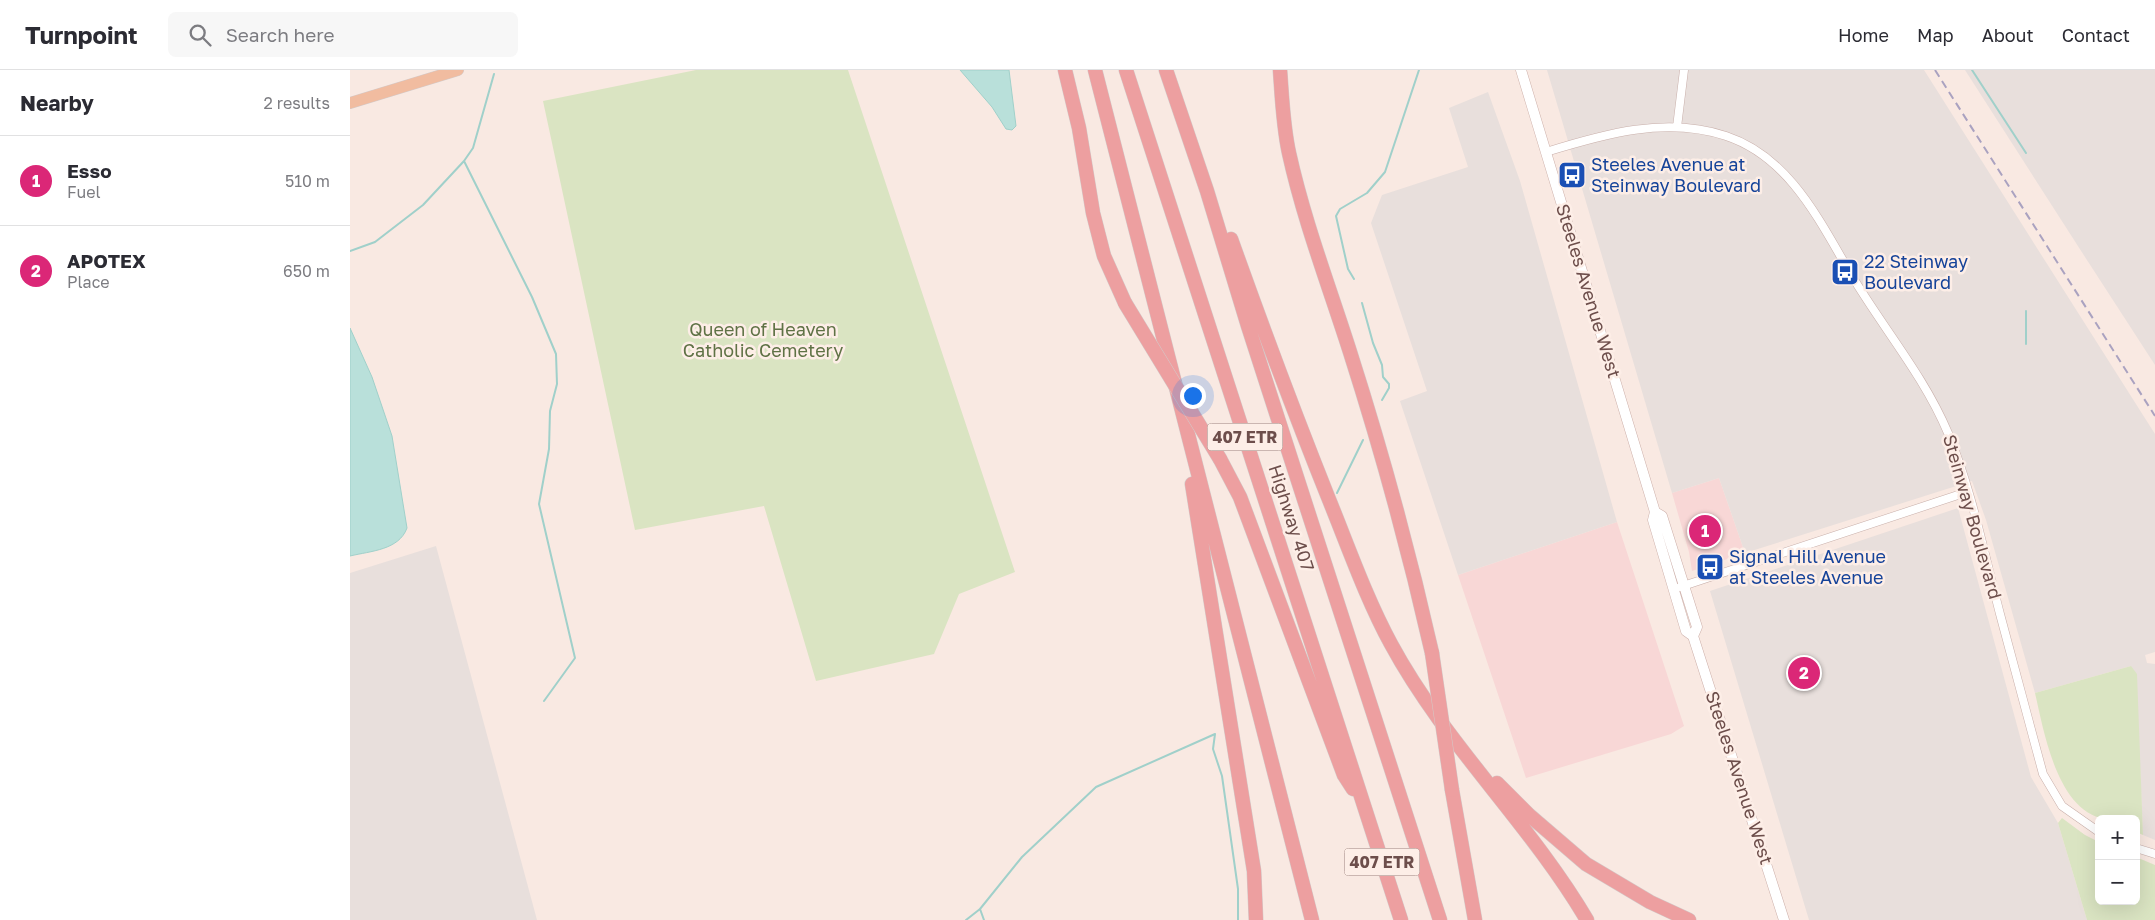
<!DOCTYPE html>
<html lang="en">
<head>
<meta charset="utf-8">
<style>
	body { margin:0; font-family:"Golos Text",sans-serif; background:#f7f7f7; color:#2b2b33 }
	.controls { position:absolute; right:15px; bottom:15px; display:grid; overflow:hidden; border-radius:8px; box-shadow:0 5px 20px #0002 }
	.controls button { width:45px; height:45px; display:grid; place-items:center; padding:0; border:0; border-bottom:1px solid #e1e1e2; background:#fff; color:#2b2b33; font:25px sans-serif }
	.you { position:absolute; left:842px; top:325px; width:18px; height:18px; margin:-12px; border:4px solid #fff; border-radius:50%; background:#1a73e8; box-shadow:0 0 0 8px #1a73e833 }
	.badge { display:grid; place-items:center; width:32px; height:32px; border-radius:50%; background:#db2777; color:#fff; font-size:16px; font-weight:700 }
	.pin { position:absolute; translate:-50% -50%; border:2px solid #fff; box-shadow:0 1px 5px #0006 }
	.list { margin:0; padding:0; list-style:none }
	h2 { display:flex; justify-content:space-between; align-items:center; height:65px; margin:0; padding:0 20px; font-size:21px }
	h2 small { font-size:16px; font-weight:400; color:#7c7c81 }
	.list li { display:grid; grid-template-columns:32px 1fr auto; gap:15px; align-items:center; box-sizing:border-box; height:90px; padding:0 20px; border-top:1px solid #e1e1e2 }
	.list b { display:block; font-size:19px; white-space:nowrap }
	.list p { margin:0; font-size:16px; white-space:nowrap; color:#7c7c81 }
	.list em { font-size:16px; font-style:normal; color:#7c7c81 }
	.icon { flex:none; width:28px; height:28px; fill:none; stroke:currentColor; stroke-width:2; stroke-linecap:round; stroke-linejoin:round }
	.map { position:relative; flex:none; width:1805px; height:850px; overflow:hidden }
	header { display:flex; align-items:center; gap:30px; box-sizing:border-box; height:70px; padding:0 25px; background:#fff; border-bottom:1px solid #e1e1e2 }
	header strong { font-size:24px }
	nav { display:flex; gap:28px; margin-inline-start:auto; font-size:18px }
	.search { width:350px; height:45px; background:#f7f7f7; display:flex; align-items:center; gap:12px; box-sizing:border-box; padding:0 18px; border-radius:8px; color:#7c7c81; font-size:19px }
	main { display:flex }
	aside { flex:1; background:#fff }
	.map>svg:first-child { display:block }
</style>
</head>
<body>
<header>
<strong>Turnpoint</strong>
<div class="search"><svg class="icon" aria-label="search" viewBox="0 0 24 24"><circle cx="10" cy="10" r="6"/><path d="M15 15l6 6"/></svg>Search here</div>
<nav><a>Home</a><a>Map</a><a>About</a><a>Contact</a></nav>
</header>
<main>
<aside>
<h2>Nearby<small>2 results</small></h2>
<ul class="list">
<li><span class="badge">1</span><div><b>Esso</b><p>Fuel</p></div><em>510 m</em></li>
<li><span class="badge">2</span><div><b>APOTEX</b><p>Place</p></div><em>650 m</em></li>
</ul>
</aside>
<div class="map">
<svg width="1805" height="850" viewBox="0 0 1805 850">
	<rect width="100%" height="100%" fill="#f9e9e2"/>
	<path fill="#f8d7d6" d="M1369 408 1395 483 1342 501 1339 482 1322 423Z
		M1267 452 1334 656 1321 664 1176 708 1108 505Z"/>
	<path fill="#e8dfdc" d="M1197 0H1574L1805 364V582L1795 585 1797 593 1805 594V770L1793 765 1790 698 1781 596 1685 623 1636 450 1622 411 1395 483 1369 408 1322 423Z
		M1615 0H1805V295L1735 187Z
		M1138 22 1170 111 1267 452 1108 505 1050 331 1077 321 1021 153 1032 125 1118 97 1099 38Z
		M1608 438 1681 707 1708 753 1737 850H1459L1360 521Z
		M86 476 187 850H0V503Z"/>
	<path fill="#dae4c2" d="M346 0H498L665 502 609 524 584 584 466 611 414 436 285 460 193 31Z
		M1781 596 1787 604 1793 765 1786 762V749C1776 749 1765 750 1755 749 1707 741 1694 662 1685 623Z
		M1712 748 1735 765 1749 772V831H1786V787L1805 795V850H1737L1708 753Z"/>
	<path fill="#b9e0da" stroke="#a0d0ca" d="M610 0H659L666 56 662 60 656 59 642 37Z
		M0 258 22 307 42 366 57 458C49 480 21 481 0 486Z"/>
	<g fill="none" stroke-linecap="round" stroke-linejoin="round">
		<path stroke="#a0d0ca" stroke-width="2" d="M1622 0 1676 83
			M114 91 182 227 206 284 207 314 200 341 199 379 189 434 225 588 194 631
			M0 181 25 172 73 135 114 91 123 78 144 4
			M1004 209 998 199 986 146 990 139 1017 123 1035 102 1069 0
			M1012 233 1023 273 1032 295 1033 307 1039 314V318L1032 330
			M1676 241V274
			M987 423 1013 370
			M865 664 863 679 872 706 888 819V850
			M630 839 634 850
			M616 850 630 839 672 787 746 717 865 664"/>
		<defs>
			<path id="minor" d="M1327 57 1334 0
				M1196 82C1254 64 1316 46 1376 66 1440 87 1470 152 1502 206 1533 258 1574 306 1598 363 1622 421 1634 483 1650 544 1664 597 1678 650 1693 704L1712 736 1749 762
				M1330 517 1617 422
				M1786 778 1805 784"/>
			<path id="secondary" d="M1171 0 1305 442 1303 450 1336 561 1343 566 1434 850
				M1305 442 1312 446 1347 557 1343 566"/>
			<path id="primary" d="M0 33 108 0"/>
			<path id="motorway" d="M715 0 729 58 743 143 754 186 775 233
				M745 0 962 850
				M776 0 1051 850
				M816 0 857 121 898 256 1090 850
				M930 0C932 27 933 56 939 83 954 151 979 216 1000 282 1032 382 1059 481 1082 583
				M881 169C912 256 944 342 978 427 998 476 1016 528 1041 574 1095 674 1180 753 1237 850
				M870 389 890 427 994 705 1003 719
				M842 414 904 801 906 850
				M1147 713 1179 745 1236 794 1300 832 1339 850
				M1102 720 1125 850"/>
		</defs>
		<use href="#minor" stroke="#c8afaa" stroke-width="9"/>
		<use href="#secondary" stroke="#cdb0aa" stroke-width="11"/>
		<use href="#primary" stroke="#d3cac9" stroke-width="12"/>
		<use href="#motorway" stroke="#d3cac9" stroke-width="15"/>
		<use href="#minor" stroke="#fff" stroke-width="8"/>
		<use href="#secondary" stroke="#fff" stroke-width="10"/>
		<use href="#primary" stroke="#f1bca0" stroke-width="11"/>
		<use href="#motorway" stroke="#ed9fa0" stroke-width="14"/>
		<path stroke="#aaa2c0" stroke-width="2" stroke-dasharray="8 5" stroke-linecap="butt" d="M1585 0 1805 346"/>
		<defs>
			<path id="motorway-bridge" d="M775 233 870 389
				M1082 583 1102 720"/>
		</defs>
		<use href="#motorway-bridge" stroke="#d3cac9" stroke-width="15" stroke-linecap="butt"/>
		<use href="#motorway-bridge" stroke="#ed9fa0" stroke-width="14"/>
	</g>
	<defs>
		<symbol id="bus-square" viewBox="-11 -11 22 22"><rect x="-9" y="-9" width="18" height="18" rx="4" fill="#1a4fb4" stroke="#fdeee7"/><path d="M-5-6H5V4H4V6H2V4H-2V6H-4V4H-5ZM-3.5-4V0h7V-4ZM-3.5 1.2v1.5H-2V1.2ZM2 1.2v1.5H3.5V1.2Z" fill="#fff"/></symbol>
	</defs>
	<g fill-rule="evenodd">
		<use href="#bus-square" x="1206" y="89" width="32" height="32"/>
		<use href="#bus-square" x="1479" y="186" width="32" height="32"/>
		<use href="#bus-square" x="1344" y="481" width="32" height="32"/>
	</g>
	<g text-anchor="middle" stroke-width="5" stroke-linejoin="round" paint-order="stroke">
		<g fill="#fdeee7" stroke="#987e7a" stroke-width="1">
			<rect x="857.5" y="353.5" width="75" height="27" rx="4"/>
			<rect x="994.5" y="778.5" width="75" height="27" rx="4"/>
		</g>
		<g font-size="16" font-weight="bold" fill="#6d4e4b">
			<text x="895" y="373">407 ETR</text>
			<text x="1032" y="798">407 ETR</text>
		</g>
		<g font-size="18" fill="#164399" stroke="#fdeee7" text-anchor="start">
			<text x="1241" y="101">Steeles Avenue at<tspan x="1241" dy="21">Steinway Boulevard</tspan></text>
			<text x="1514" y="198">22 Steinway<tspan x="1514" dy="21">Boulevard</tspan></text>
			<text x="1379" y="493">Signal Hill Avenue<tspan x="1379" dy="21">at Steeles Avenue</tspan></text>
		</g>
		<g font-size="18" fill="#6d4e4b" stroke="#fdeee7">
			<text transform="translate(1238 221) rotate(73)" y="6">Steeles Avenue West</text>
			<text transform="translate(1622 447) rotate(74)" y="6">Steinway Boulevard</text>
			<text transform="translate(941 448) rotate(72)" y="6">Highway 407</text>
			<text transform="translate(1389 708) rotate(72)" y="6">Steeles Avenue West</text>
		</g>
		<g font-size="18" fill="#5f7245" stroke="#fdeee7">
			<text x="413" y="266">Queen of Heaven<tspan x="413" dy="21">Catholic Cemetery</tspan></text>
		</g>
	</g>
</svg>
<div class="controls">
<button>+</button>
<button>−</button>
</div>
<div class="you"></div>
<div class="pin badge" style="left:1355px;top:461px">1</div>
<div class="pin badge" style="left:1454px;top:603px">2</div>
</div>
</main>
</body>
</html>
